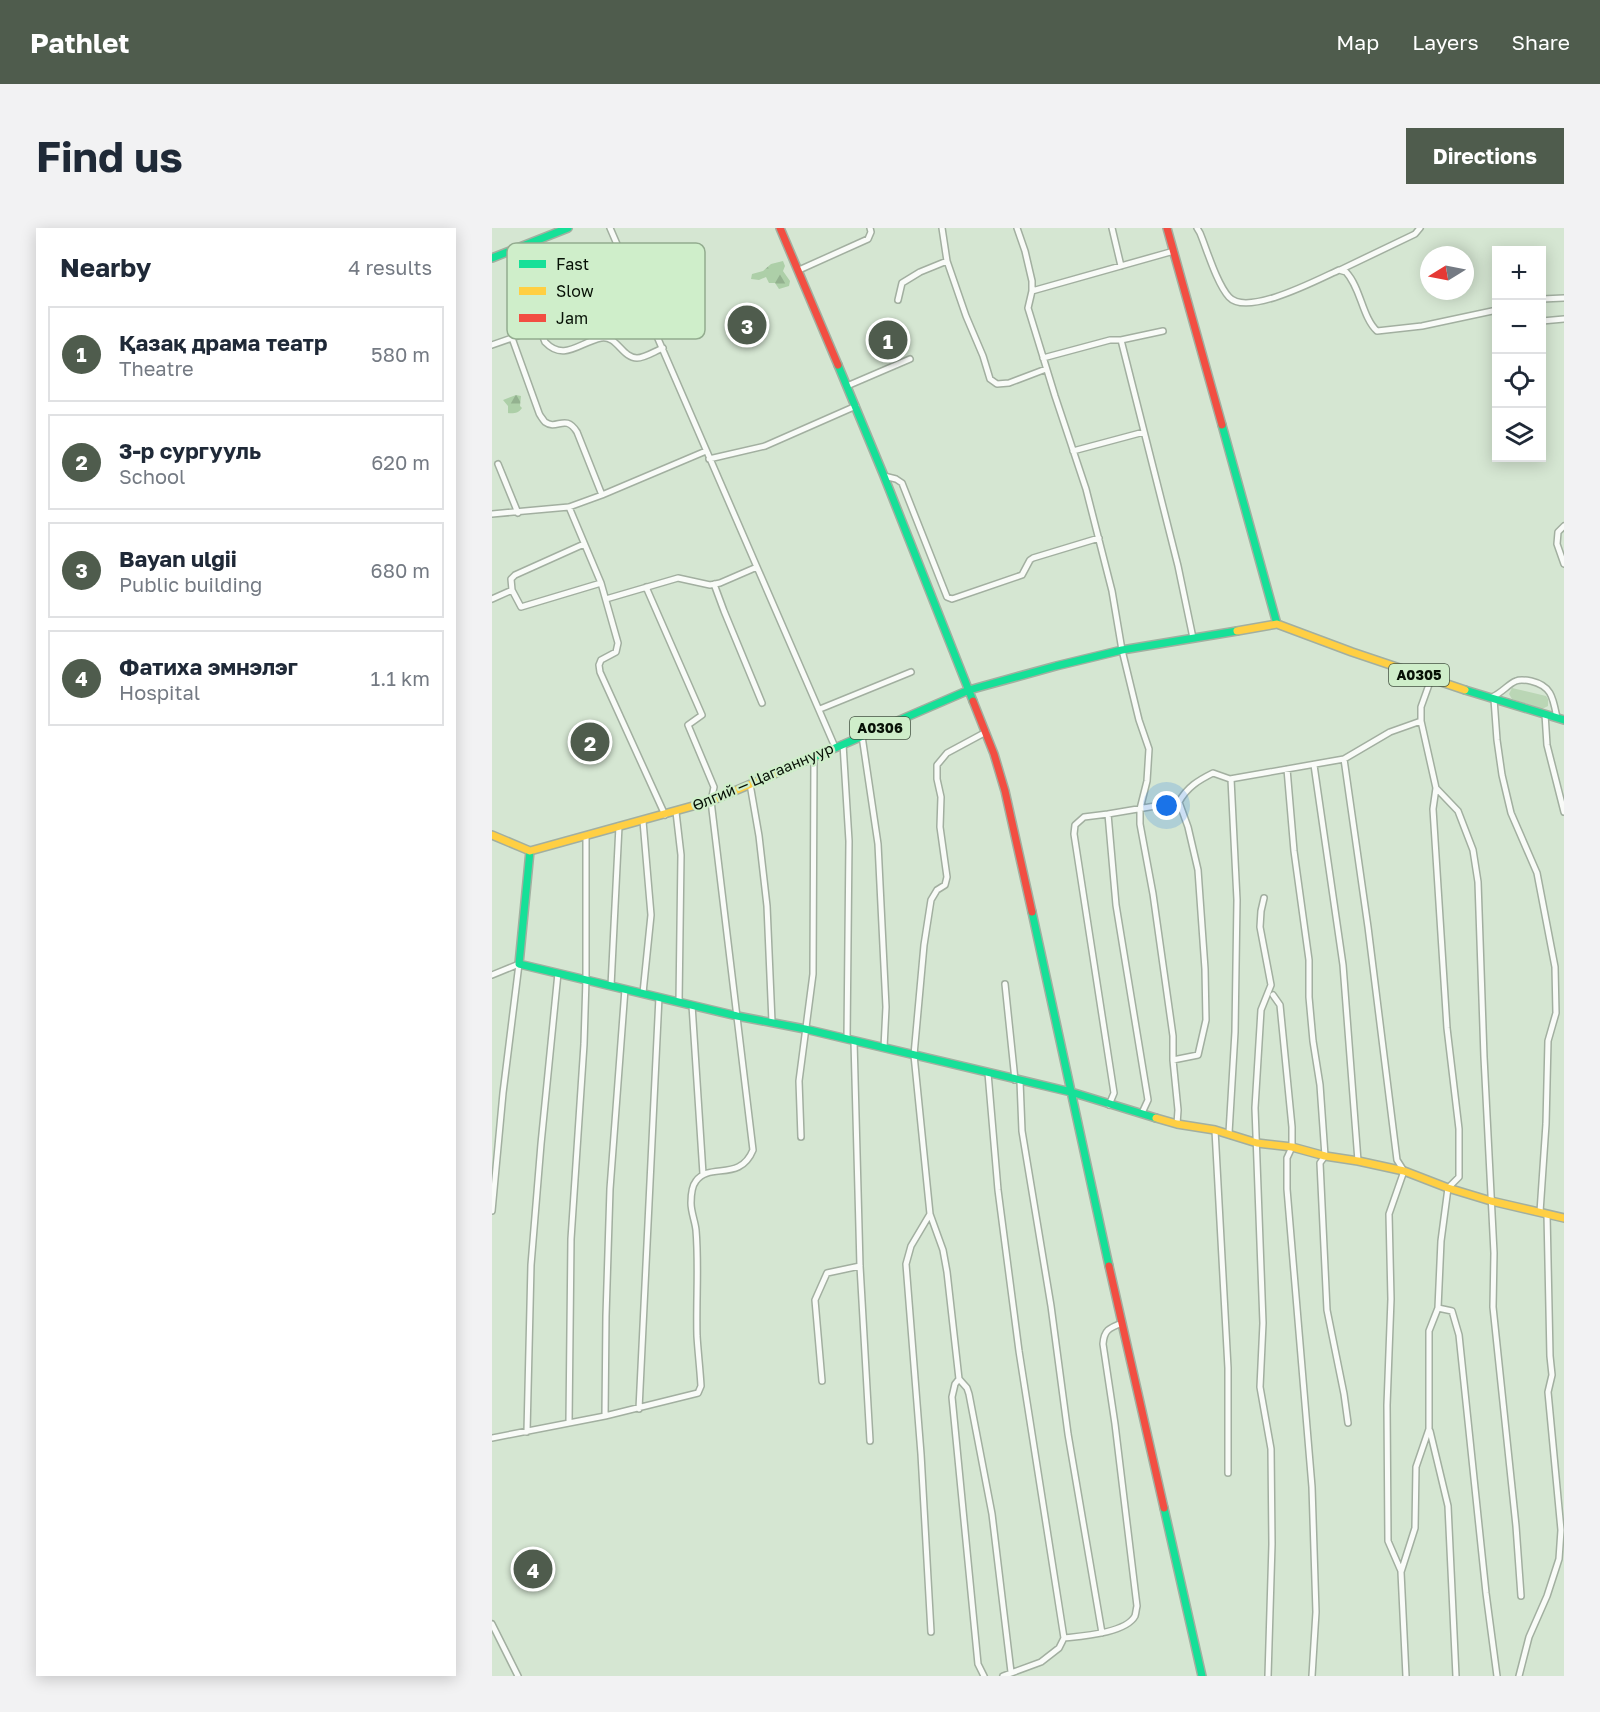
<!DOCTYPE html>
<html lang="en">
<head>
<meta charset="utf-8">
<style>
	body { margin:0; font-family:"Golos Text",sans-serif; background:#f2f2f3; color:#1f2937 }
	.controls { position:absolute; right:18px; top:18px; display:grid; overflow:hidden; border-radius:0px; box-shadow:0 3px 15px #0003 }
	.controls button { width:54px; height:54px; display:grid; place-items:center; padding:0; border:0; border-bottom:2px solid #e0e1e3; background:#fff; color:#1f2937; font:30px sans-serif }
	.compass { position:absolute; left:928px; top:18px; width:54px; height:54px; border-radius:50%; background:#fff; box-shadow:0 3px 15px #0003; rotate:260deg }
	.you { position:absolute; left:675px; top:578px; width:21px; height:21px; margin:-15px; border:4px solid #fff; border-radius:50%; background:#1a73e8; box-shadow:0 0 0 9px #1a73e833 }
	.badge { display:grid; place-items:center; width:39px; height:39px; border-radius:50%; background:#4f5c4d; color:#fff; font-size:20px; font-weight:700 }
	.pin { position:absolute; translate:-50% -50%; border:3px solid #fff; box-shadow:0 2px 6px #0006 }
	.list { margin:0; padding:0; list-style:none }
	h2 { display:flex; justify-content:space-between; align-items:center; height:78px; margin:0; padding:0 24px; font-size:26px }
	h2 small { font-size:20px; font-weight:400; color:#747a83 }
	.list li { display:grid; grid-template-columns:39px 1fr auto; gap:18px; align-items:center; box-sizing:border-box; height:96px; margin:0 12px 12px; padding:0 12px; border:2px solid #e0e1e3; border-radius:0px }
	.list b { display:block; font-size:22px; white-space:nowrap }
	.list p { margin:0; font-size:20px; white-space:nowrap; color:#747a83 }
	.list em { font-size:20px; font-style:normal; color:#747a83 }
	.icon { flex:none; width:33px; height:33px; fill:none; stroke:currentColor; stroke-width:2; stroke-linecap:round; stroke-linejoin:round }
	.map { position:relative; flex:none; width:1072px; height:1448px; overflow:hidden; border-radius:0px }
	header { display:flex; align-items:center; gap:36px; box-sizing:border-box; height:84px; padding:0 30px; background:#4f5c4d; color:#fff }
	header strong { font-size:28px }
	nav { display:flex; gap:33px; margin-inline-start:auto; font-size:21px }
	.intro { display:flex; align-items:center; justify-content:space-between; box-sizing:border-box; height:144px; padding:0 36px }
	h1 { margin:0; font-size:42px }
	.button { padding:15px 27px; border-radius:0px; background:#4f5c4d; color:#fff; font-size:21px; font-weight:700 }
	main { display:flex; gap:36px; padding:0 36px }
	aside { flex:1; background:#fff; border-radius:0px; box-shadow:0 3px 15px #0003 }
	.map>svg:first-child { display:block }
</style>
</head>
<body>
<header>
<strong>Pathlet</strong>
<nav><a>Map</a><a>Layers</a><a>Share</a></nav>
</header>
<div class="intro"><h1>Find us</h1><a class="button">Directions</a></div>
<main>
<aside>
<h2>Nearby<small>4 results</small></h2>
<ul class="list">
<li><span class="badge">1</span><div><b>Қазақ драма театр</b><p>Theatre</p></div><em>580 m</em></li>
<li><span class="badge">2</span><div><b>3-р сургууль</b><p>School</p></div><em>620 m</em></li>
<li><span class="badge">3</span><div><b>Bayan ulgii</b><p>Public building</p></div><em>680 m</em></li>
<li><span class="badge">4</span><div><b>Фатиха эмнэлэг</b><p>Hospital</p></div><em>1.1 km</em></li>
</ul>
</aside>
<div class="map">
<svg width="1072" height="1448" viewBox="0 0 1072 1448">
	<defs>
		<pattern id="forest-firs" width="22" height="20" patternUnits="userSpaceOnUse" patternTransform="scale(1.5)"><rect width="22" height="20" fill="#adcfa8"/><path d="M5 1l3.5 6h-7zM16 11l3.5 6h-7z" fill="#93b18f"/></pattern>
	</defs>
	<rect width="100%" height="100%" fill="#d5e6d2"/>
	<path fill="#bad6b5" d="M1020 460 1054 468 1056 471V478L1050 481 1020 471 1017 466Z"/>
	<path fill="url(#forest-firs)" d="M291 33 293 38 291 43 298 53 297 58 287 61 283 55H277L274 49 267 52 259 51 260 46 271 43 279 36Z
		M24 167 29 168 28 178 30 180C27 185 21 186 16 185V178L11 172Z"/>
	<g fill="none" stroke-linecap="round" stroke-linejoin="round">
		<defs>
			<path id="street" d="M118 0 343 519
				M450 0 455 33 474 88 491 128 498 151 505 156 517 155 554 141
				M525 0 533 23 540 53V63L536 80 563 168 594 261 620 363 630 422 647 492 657 521 655 553 648 581V596L661 666 681 808V832L686 882 685 896
				M620 0 629 38
				M705 0 708 5C715 22 725 56 737 69 755 89 825 52 847 42L854 44C869 60 870 89 885 103L930 98 1005 82
				M18 23 53 114C72 134 88 114 109 110 125 107 130 130 145 130 153 130 163 123 171 120
				M307 42 376 11 379 4 378 0
				M848 42 923 6 928 0
				M540 63 682 23
				M1050 71 1072 70
				M406 72 410 55 428 44 455 33
				M1050 93 1072 91
				M47 100 20 110 47 185C47 186 52 193 53 194 65 203 73 185 85 204L110 267
				M671 103 629 112 686 338 701 410
				M0 117 20 110
				M551 130 618 112H629
				M355 158 418 131
				M581 223 652 204
				M217 231 273 218 364 178
				M6 236 26 285
				M392 248 404 251 410 255 455 369 460 371 530 347 538 332 541 330 607 310
				M77 279 109 355 126 415 124 424 109 432 107 437 108 444 173 587
				M0 286 77 279 110 267 214 223
				M1072 298 1066 304 1065 316 1072 336
				M92 316 23 347 19 351 20 362 29 379 109 355
				M222 356 232 383 270 475
				M0 371 20 362
				M114 371 186 350 218 357 228 355 265 339
				M1000 469C1010 465 1016 456 1024 453 1028 451 1034 452 1039 453 1060 458 1061 470 1065 490
				M1002 471 1005 512 1010 547 1019 585 1045 645 1063 739 1064 785 1056 813 1054 896 1048 984
				M328 481 419 444
				M1053 486 1055 517 1072 584
				M370 508 386 616 394 779 392 820
				M351 516 357 613 355 811
				M852 531 876 699 905 932 912 943 897 986 899 1071 895 1177 896 1313 909 1343
				M822 537 851 737 866 933
				M795 541 802 623 817 732V769L821 813 828 857 833 928 828 935 835 1082 852 1166 856 1195
				M258 556 267 608 275 678 280 794
				M944 560 966 583 981 622 986 654 992 829 1002 1025 1001 1079 1024 1298 1029 1368
				M184 584 189 627 187 774
				M616 586 687 574C695 559 707 552 721 545L738 551 852 531 898 504 929 493V479L939 451
				M151 593 159 687 151 765
				M772 670 769 683 768 699 779 757 769 782 763 880 771 1095 768 1159 779 1221 780 1316 776 1448
				M0 747 27 736 11 865 0 983
				M513 756 523 852
				M119 758 127 598
				M781 767 788 777 800 899V919L795 930V961L820 1259 824 1384 820 1448
				M200 777 211 946
				M362 813 368 1038 378 1213
				M681 832 706 827 714 792 713 741 706 642 696 599 687 574
				M496 845 506 962 527 1123 572 1410 567 1420 549 1434 511 1448
				M528 853 530 903 559 1078 576 1206 610 1405
				M617 877 622 865 582 606 583 597 592 589 616 586 624 677 656 872 650 885
				M723 902 736 1140V1245
				M737 905 743 804 745 672 739 551
				M309 909 307 853 321 746 322 529
				M438 986 451 1022 455 1044 467 1151 463 1156 460 1169 486 1436 492 1448
				M946 1080 960 1083 967 1107 994 1365 1005 1448
				M467 1151 475 1160 477 1166 500 1286 519 1444
				M330 1153 323 1072 335 1045 368 1038
				M147 1181 167 769
				M113 1188 114 1088 118 961 133 761
				M77 1195 79 1011 92 816 94 751V608
				M938 1203 956 1278 964 1448
				M35 1204 39 1037 49 916 66 745
				M0 1210 113 1188 206 1165 209 1158C208 1141 206 1124 205 1108 204 1073 207 1037 204 1002 203 993 199 984 199 975 199 968 200 958 204 953 218 934 248 954 261 922L219 573 222 559 196 497 210 487 154 359
				M0 1396 26 1448
				M439 1404 429 1226 414 1036 419 1018 438 986 422 827 432 717 439 672 445 662 453 657 455 649 448 599 449 569 445 551V537L455 525 494 504
				M572 1410C590 1408 634 1405 643 1388 644 1385 644 1382 645 1378L623 1196 611 1116C612 1102 617 1100 630 1095
				M914 1448 909 1344 923 1300 924 1239 937 1201V1103L946 1080 949 1013 956 960 967 949V901L955 800 941 581 944 560 929 493
				M1027 1448 1037 1409 1055 1368 1067 1331 1069 1302 1056 1164 1060 1147 1058 1128 1055 986"/>
			<path id="fast" d="M0 30 76 0
				M346 137 392 248 481 473
				M730 197 785 396
				M973 462 1072 492
				M306 536 477 462 564 438 630 422 745 403
				M38 623 27 736 245 788 313 801 579 864 664 890
				M540 684 617 1038
				M672 1280 710 1448"/>
			<path id="slow" d="M745 403 785 396 860 424 973 462
				M0 607 38 623 219 573 306 536
				M664 890 685 896 723 902 765 915 800 919 833 928 866 933 912 943 956 960 999 973 1072 990"/>
			<path id="jam" d="M288 0 346 137
				M675 0 730 197
				M481 473 502 526 513 563 540 684
				M617 1038 672 1280"/>
		</defs>
		<use href="#street" stroke="#a2afa0" stroke-width="8"/>
		<use href="#fast" stroke="#a2afa0" stroke-width="10"/>
		<use href="#slow" stroke="#a2afa0" stroke-width="10"/>
		<use href="#jam" stroke="#a2afa0" stroke-width="10"/>
		<use href="#street" stroke="#f9fbf8" stroke-width="5"/>
		<use href="#fast" stroke="#16e098" stroke-width="7"/>
		<use href="#slow" stroke="#ffcf43" stroke-width="7"/>
		<use href="#jam" stroke="#f24e42" stroke-width="7"/>
	</g>
	<g text-anchor="middle" stroke-width="4.5" stroke-linejoin="round" paint-order="stroke">
		<g fill="#cfeeca" stroke="#435341" stroke-width="1.5">
			<rect x="897" y="436" width="60" height="22" rx="4.5"/>
			<rect x="358" y="489" width="60" height="22" rx="4.5"/>
		</g>
		<g font-size="14" font-weight="bold" fill="#071106">
			<text x="927" y="452">A0305</text>
			<text x="388" y="505">A0306</text>
		</g>
		<g font-size="15" fill="#071106" stroke="#cfeeca">
			<text transform="translate(271 549) rotate(-23)" y="5">Өлгий — Цагааннуур</text>
		</g>
	</g>
	<rect x="15" y="15" width="198" height="96" rx="9" fill="#cfeeca" stroke="#93ac8f" stroke-width="1.5"/>
	<rect x="27" y="32" width="27" height="8" fill="#16e098"/>
	<rect x="27" y="59" width="27" height="8" fill="#ffcf43"/>
	<rect x="27" y="86" width="27" height="8" fill="#f24e42"/>
	<g font-size="16" fill="#071106">
		<text x="64" y="42">Fast</text>
		<text x="64" y="69">Slow</text>
		<text x="64" y="96">Jam</text>
	</g>
</svg>
<div class="controls">
<button>+</button>
<button>−</button>
<button><svg class="icon" aria-label="locate" viewBox="0 0 24 24"><circle cx="12" cy="12" r="6"/><path d="M12 2v4M12 18v4M2 12h4M18 12h4"/></svg></button>
<button><svg class="icon" aria-label="layers" viewBox="0 0 24 24"><path d="M12 4l9 5-9 5-9-5zM3 14l9 5 9-5"/></svg></button>
</div>
<svg class="compass" viewBox="-18 -18 36 36"><path d="M0-13l5 13h-10z" fill="#e53935"/><path d="M0 13l5-13h-10z" fill="#747a83"/></svg>
<div class="you"></div>
<div class="pin badge" style="left:396px;top:112px">1</div>
<div class="pin badge" style="left:98px;top:514px">2</div>
<div class="pin badge" style="left:255px;top:97px">3</div>
<div class="pin badge" style="left:41px;top:1341px">4</div>
</div>
</main>
</body>
</html>
